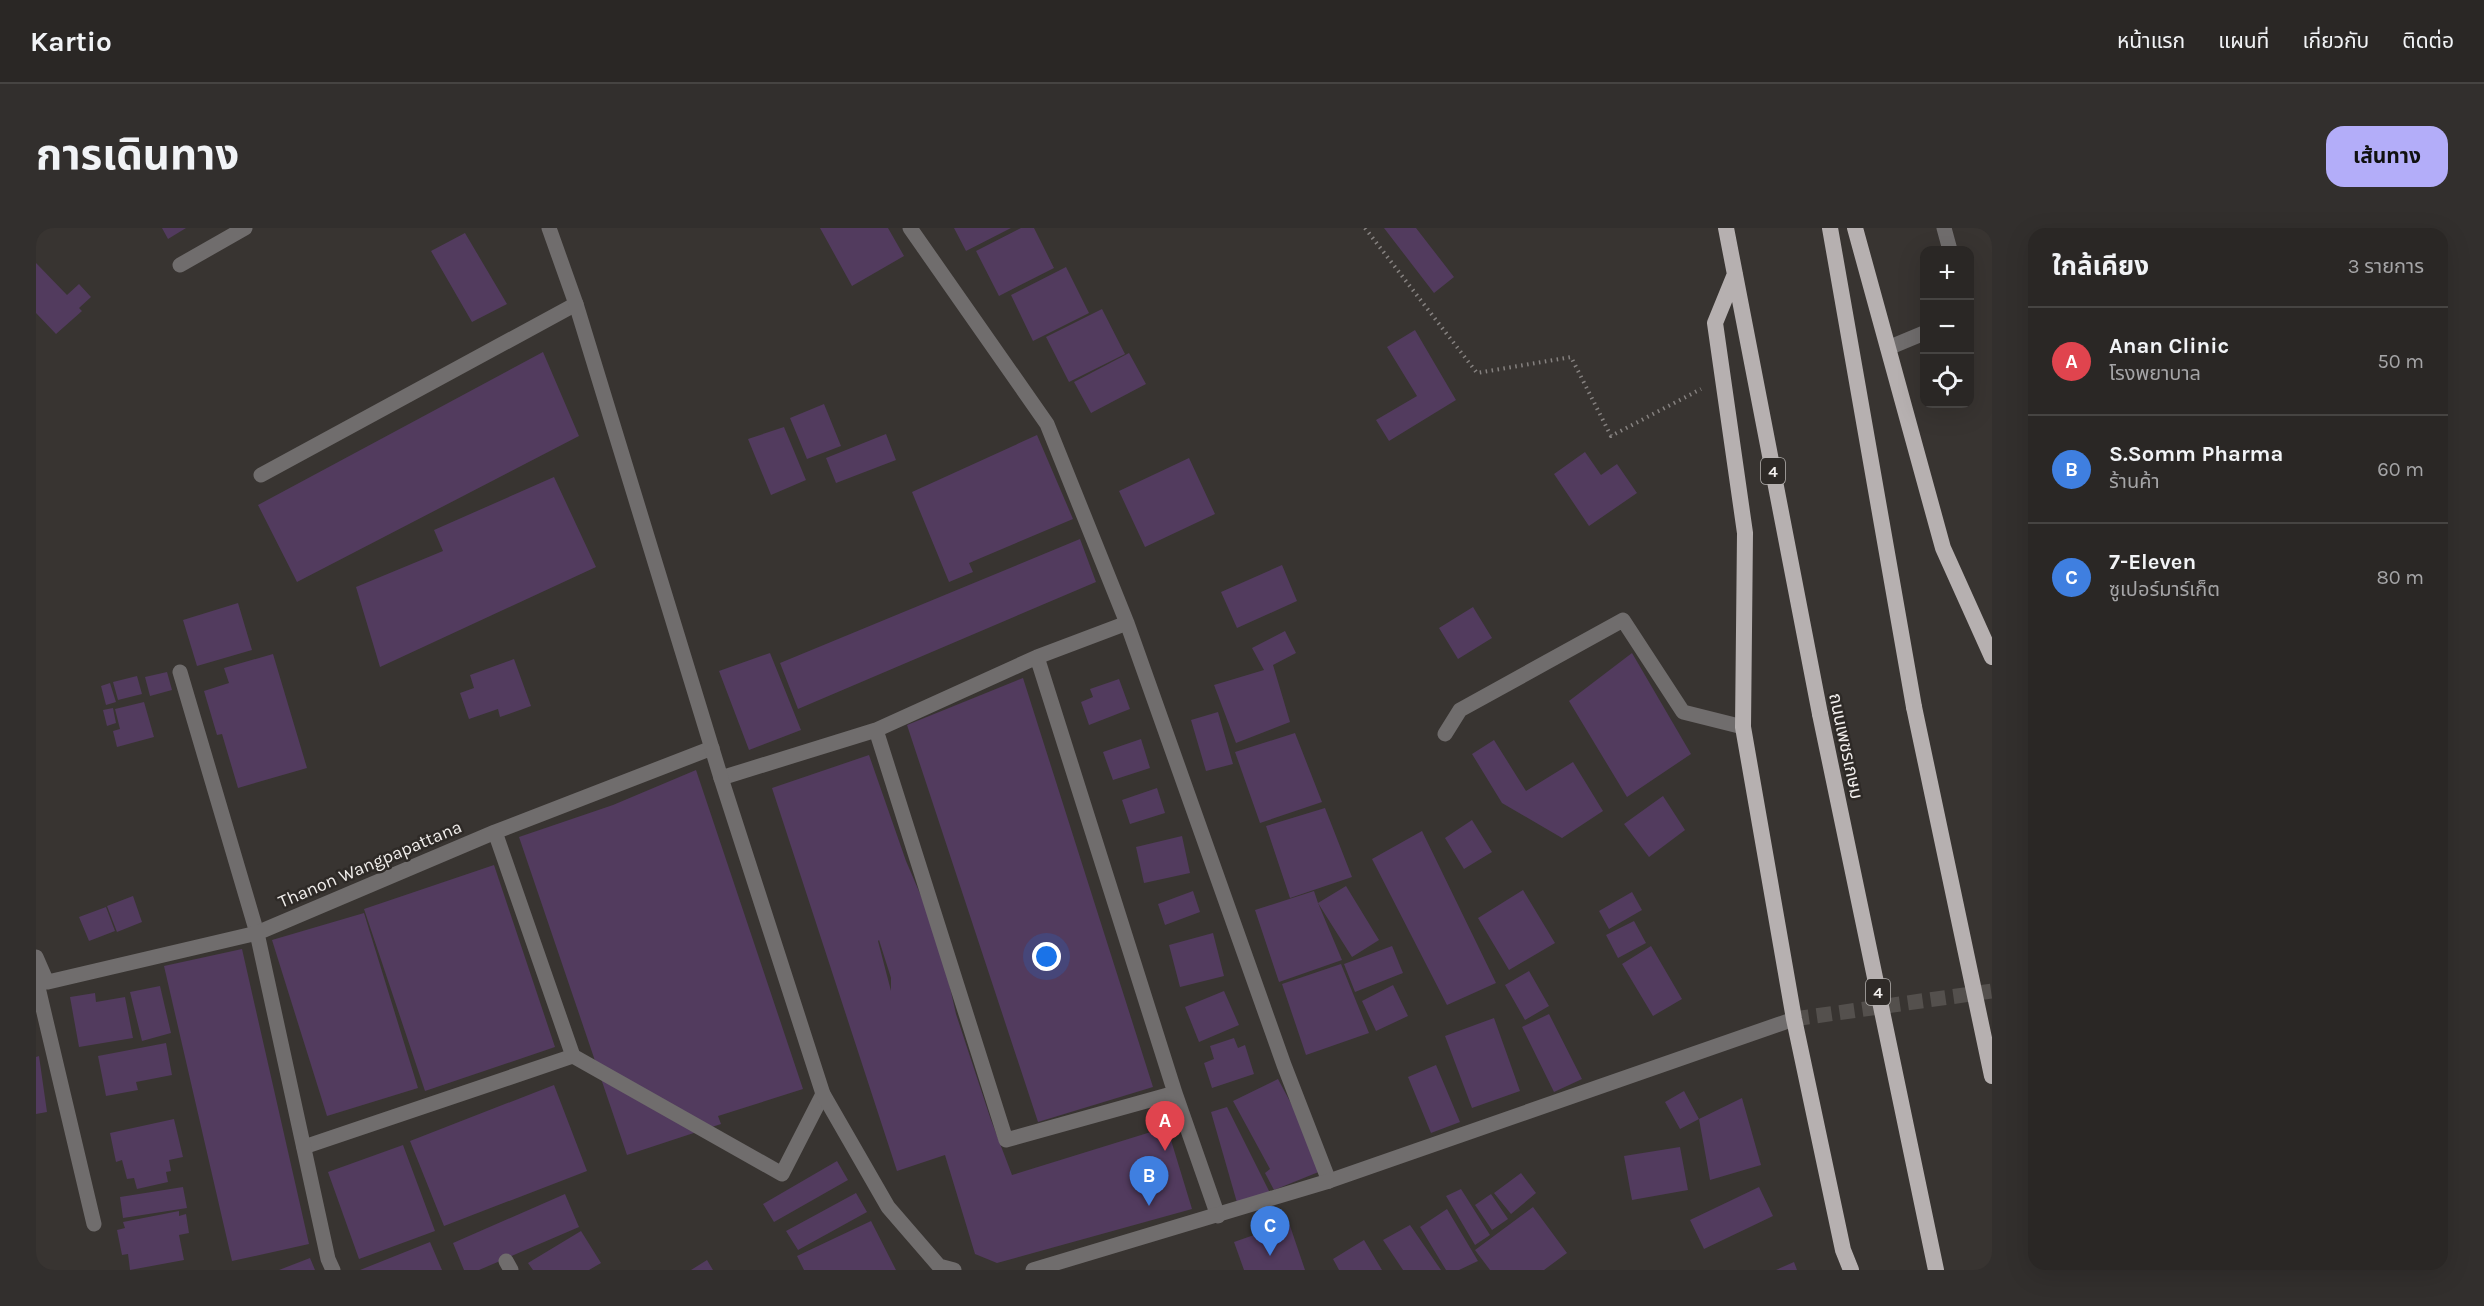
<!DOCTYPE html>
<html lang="th">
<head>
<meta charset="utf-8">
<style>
	body { margin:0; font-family:Karla,"Noto Sans Thai",sans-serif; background:#322f2d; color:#f1f3f6 }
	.controls { position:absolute; right:18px; top:18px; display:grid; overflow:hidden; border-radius:12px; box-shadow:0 6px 24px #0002 }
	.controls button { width:54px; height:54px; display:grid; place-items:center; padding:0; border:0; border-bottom:2px solid #464442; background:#2a2725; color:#f1f3f6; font:30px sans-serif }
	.you { position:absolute; left:1011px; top:729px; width:21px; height:21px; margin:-15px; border:4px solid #fff; border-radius:50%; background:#1a73e8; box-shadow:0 0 0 9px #1a73e833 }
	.badge { display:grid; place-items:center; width:39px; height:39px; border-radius:50%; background:#b3adf9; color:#fff; font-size:20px; font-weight:700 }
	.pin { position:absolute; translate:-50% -50px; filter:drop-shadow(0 2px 3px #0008) }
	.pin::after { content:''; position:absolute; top:32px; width:21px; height:18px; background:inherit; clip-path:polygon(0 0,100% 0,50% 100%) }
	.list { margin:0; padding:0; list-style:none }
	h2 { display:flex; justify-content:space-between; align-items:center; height:78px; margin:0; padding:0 24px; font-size:26px }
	h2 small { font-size:20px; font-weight:400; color:#a5a5a7 }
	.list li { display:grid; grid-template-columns:39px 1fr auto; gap:18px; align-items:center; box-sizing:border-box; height:108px; padding:0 24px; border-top:2px solid #464442 }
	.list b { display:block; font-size:22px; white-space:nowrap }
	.list p { margin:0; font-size:20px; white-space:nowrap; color:#a5a5a7 }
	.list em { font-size:20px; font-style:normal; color:#a5a5a7 }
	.icon { flex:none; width:33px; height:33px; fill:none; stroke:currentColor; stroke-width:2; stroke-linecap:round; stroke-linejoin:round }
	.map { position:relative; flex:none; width:1956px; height:1042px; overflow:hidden; border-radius:18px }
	header { display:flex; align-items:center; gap:36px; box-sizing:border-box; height:84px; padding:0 30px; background:#2a2725; border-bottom:2px solid #464442 }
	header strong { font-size:28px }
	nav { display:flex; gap:33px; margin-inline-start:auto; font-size:21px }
	.intro { display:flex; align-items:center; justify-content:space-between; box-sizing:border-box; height:144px; padding:0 36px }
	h1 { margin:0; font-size:42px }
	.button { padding:15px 27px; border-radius:18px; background:#b3adf9; color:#111; font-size:21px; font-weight:700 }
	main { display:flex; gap:36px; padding:0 36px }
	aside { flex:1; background:#2a2725; border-radius:18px; box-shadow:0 6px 24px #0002 }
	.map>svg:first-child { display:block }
</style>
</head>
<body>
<header>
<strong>Kartio</strong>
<nav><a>หน้าแรก</a><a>แผนที่</a><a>เกี่ยวกับ</a><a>ติดต่อ</a></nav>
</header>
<div class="intro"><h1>การเดินทาง</h1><a class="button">เส้นทาง</a></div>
<main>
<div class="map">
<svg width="1956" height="1042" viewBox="0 0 1956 1042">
	<rect width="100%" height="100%" fill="#383431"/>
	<path fill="#523b5e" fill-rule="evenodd" d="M126 0H150L132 11Z
		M784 0H852L868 28 816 58Z
		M918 0H975L930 23Z
		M985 0H998L1018 40 963 68 940 23Z
		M1348 0H1380L1418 49 1398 65Z
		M429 5 471 76 436 94 395 23Z
		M0 35 31 67 43 56 55 69 43 80 46 83 20 106 0 85Z
		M1030 39 1053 85 997 113 975 67Z
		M1066 81 1089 126 1033 154 1010 109Z
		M1379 102 1420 172 1353 213 1340 192 1381 168 1351 119Z
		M507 124 543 208 261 354 222 277Z
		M1093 125 1110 156 1055 185 1038 154Z
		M788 176 805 218 771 231 754 190Z
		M748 199 770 252 735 267 712 211Z
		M850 206 860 232 800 255 790 230Z
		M1001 207 1037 291 933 335 937 344 913 354 876 264Z
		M1549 224 1565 247 1581 236 1601 265 1553 298 1518 246Z
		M1153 230 1179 286 1109 319 1083 263Z
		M518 249 560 339 344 439 320 359 407 323 398 302Z
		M1044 311 1060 354 762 481 744 435Z
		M1246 337 1261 373 1201 400 1185 364Z
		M202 375 216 422 161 438 147 392Z
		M1437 379 1456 410 1422 431 1403 400Z
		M1249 403 1260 425 1237 437 1254 494 1200 515 1178 457 1228 442 1216 420Z
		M734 425 765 502 713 522 683 443Z
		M1596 425 1655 526 1591 569 1533 473Z
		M237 426 271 540 202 560 186 506 181 507 168 463 193 455 188 440Z
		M478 431 495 478 464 489 462 481 433 491 424 465 438 460 434 447Z
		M131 444 136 462 114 468 109 449Z
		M101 448 106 466 82 472 77 454Z
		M987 450 1117 859 1002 894 871 497Z
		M1083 451 1094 481 1053 497 1045 474 1057 469 1054 461Z
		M74 455 80 474 70 477 65 458Z
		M108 474 118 509 81 519 77 503 84 501 79 481Z
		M77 480 80 495 71 498 67 482Z
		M1182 484 1197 536 1170 543 1155 492Z
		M1259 505 1286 574 1224 595 1199 524Z
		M1105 511 1114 540 1077 552 1067 524Z
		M1458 512 1490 563 1537 534 1567 583 1526 610 1466 575 1436 526Z
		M833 527 870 633 891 682 908 733 920 786 955 892 976 947 1131 899 1156 981 961 1035 939 1026 909 927 861 943 736 560ZM843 712 855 750V763L842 713Z
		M660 542 767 861 682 888 685 896 591 927 483 609 577 577Z
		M1121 560 1129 585 1094 596 1086 572Z
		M1627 568 1649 602 1613 629 1588 596Z
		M1289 580 1316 649 1254 670 1230 598Z
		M1436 592 1456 624 1428 641 1409 610Z
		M1386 603 1460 755 1411 777 1336 631Z
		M1146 608 1154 645 1108 655 1100 619Z
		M458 637 519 819 389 863 328 681Z
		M1310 658 1343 712 1316 729 1282 675 1306 732 1243 754 1219 682 1278 663 1282 675Z
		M1487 662 1519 715 1473 742 1442 690Z
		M1157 663 1164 684 1129 697 1122 676Z
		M1596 664 1606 682 1573 701 1563 683Z
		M97 668 106 694 81 704 71 678Z
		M70 679 79 703 53 713 43 689Z
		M328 685 382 860 291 888 236 712Z
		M1598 693 1610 715 1582 730 1570 707Z
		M1177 705 1188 748 1144 759 1133 717Z
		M1356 718 1367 745 1319 764 1308 736Z
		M1615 718 1646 771 1617 788 1586 736Z
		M206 721 273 1016 196 1033 128 738Z
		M1305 736 1333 805 1270 827 1246 756Z
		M1493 743 1513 778 1489 792 1469 757Z
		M1357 757 1372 788 1340 803 1326 773Z
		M124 758 135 805 106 813 94 764Z
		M1188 763 1203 797 1163 814 1149 779Z
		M59 765 60 774 89 769 97 810 43 819 34 769Z
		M1513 786 1546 851 1518 864 1486 799Z
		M1458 790 1484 863 1436 880 1409 808Z
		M1198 810 1202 820 1209 817 1218 846 1176 860 1168 835 1178 831 1174 818Z
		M130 815 136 847 100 854 102 862 70 868 62 828Z
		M3 828 11 884 0 886V829Z
		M1400 837 1424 894 1395 905 1372 849Z
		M1242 851 1290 941 1238 962 1229 945 1234 941 1197 873Z
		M518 857 551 943 408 998 374 913Z
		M1648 863 1663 891 1644 901 1629 874Z
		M1706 870 1725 937 1674 952 1663 891Z
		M1191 879 1235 967 1202 978 1175 884Z
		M138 891 147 929 133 932 135 943 130 944 132 954 101 961 98 950 91 951 86 932 80 934 74 905Z
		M367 917 399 1003 323 1031 292 944Z
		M1644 919 1652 962 1596 972 1588 928Z
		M801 933 812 952 738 994 727 976Z
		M1485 945 1500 965 1475 986 1458 965Z
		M147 959 151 980 87 990 84 969Z
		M1723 959 1737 988 1668 1021 1654 992Z
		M1425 961 1454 1007 1439 1017 1410 968Z
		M820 965 831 984 762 1022 750 1003Z
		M529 966 543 999 443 1042H428L417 1015Z
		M1455 966 1472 991 1456 1002 1439 977Z
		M1497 979 1531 1025 1508 1042H1454L1439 1022Z
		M1411 981 1442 1033 1423 1042H1410L1384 999Z
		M143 983V988L150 986 153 1005 143 1007 148 1032 94 1042 92 1026 86 1027 81 1002 89 1000 87 994Z
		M835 993 860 1042H768L761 1028Z
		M1253 995 1269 1042H1208L1198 1014Z
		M1374 997 1405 1042H1367L1347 1012Z
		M545 1003 565 1035 553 1042H497L492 1035Z
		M1328 1012 1346 1042H1303L1297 1031Z
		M394 1014 406 1042H324Z
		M274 1030 279 1042H243Z
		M671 1032 677 1042H655Z
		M1758 1034 1761 1042H1740Z"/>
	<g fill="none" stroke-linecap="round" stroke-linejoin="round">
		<path stroke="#54504d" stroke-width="15" stroke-dasharray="15 8" stroke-linecap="butt" d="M1758 791 1956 763"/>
		<path stroke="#868280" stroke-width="4" stroke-dasharray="1.5 4.5" stroke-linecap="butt" d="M1329 0 1441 145 1535 129 1575 208 1665 161"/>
		<path stroke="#706d6d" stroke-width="15" d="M874 0 1011 196 1091 395 1248 837 1293 953
			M1908 0 1914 22
			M1852 120 1888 105
			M225 247 540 76
			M1001 429 1139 865 1182 988
			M144 444 221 705
			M840 502 970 912 1139 865
			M1409 506 1424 482 1587 392 1647 484 1707 499
			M685 550 840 502 1001 429 1091 395
			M268 919 537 828
			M470 1033 475 1042"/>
		<path stroke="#706d6d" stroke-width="15" d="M144 37 209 0
			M459 604 537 828 746 946 787 866
			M221 705 292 1031 297 1042
			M0 729 10 752
			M0 745 12 754 221 705 459 604 676 520
			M0 751 58 996"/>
		<path stroke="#706d6d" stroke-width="15" d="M513 0 540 76 685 550 787 866 852 979 903 1038 918 1042
			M997 1042 1293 953 1758 791"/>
		<path stroke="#b6b0b0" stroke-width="16" d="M1690 0 1784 486
			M1794 0 1878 479
			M1819 0 1907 320 1956 429
			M1699 46 1679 95 1709 305 1707 499 1758 791 1807 1022 1815 1042"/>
		<path stroke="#b6b0b0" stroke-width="16" d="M1878 479 1956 848
			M1784 486 1900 1042"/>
	</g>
	<g text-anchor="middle" stroke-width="5" stroke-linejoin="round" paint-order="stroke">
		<g fill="#2e2a27" stroke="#b6b3b1" stroke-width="1.5">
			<rect x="1725" y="230" width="24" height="26" rx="4.5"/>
			<rect x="1830" y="751" width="24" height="26" rx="4.5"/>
		</g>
		<g font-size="16" font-weight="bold" fill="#f1eeec">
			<text x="1737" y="249">4</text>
			<text x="1842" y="770">4</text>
		</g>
		<g font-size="18" fill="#f1eeec" stroke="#2e2a27">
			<text transform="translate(1810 518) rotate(78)" y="6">ถนนเพชรเกษม</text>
			<text transform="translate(334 636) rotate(-23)" y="6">Thanon Wangpapattana</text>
		</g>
	</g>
</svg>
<div class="controls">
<button>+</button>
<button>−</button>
<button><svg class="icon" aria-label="locate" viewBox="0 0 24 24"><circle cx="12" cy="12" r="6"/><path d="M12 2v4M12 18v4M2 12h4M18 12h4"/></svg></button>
</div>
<div class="you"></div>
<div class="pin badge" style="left:1129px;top:923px;background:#e0444e">A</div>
<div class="pin badge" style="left:1113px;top:978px;background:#3f7fe0">B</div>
<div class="pin badge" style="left:1234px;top:1028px;background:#3f7fe0">C</div>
</div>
<aside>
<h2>ใกล้เคียง<small>3 รายการ</small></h2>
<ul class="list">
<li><span class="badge" style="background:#e0444e">A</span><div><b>Anan Clinic</b><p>โรงพยาบาล</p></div><em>50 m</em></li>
<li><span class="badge" style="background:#3f7fe0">B</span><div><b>S.Somm Pharma</b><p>ร้านค้า</p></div><em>60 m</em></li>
<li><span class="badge" style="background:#3f7fe0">C</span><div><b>7-Eleven</b><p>ซูเปอร์มาร์เก็ต</p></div><em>80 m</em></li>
</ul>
</aside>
</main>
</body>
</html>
